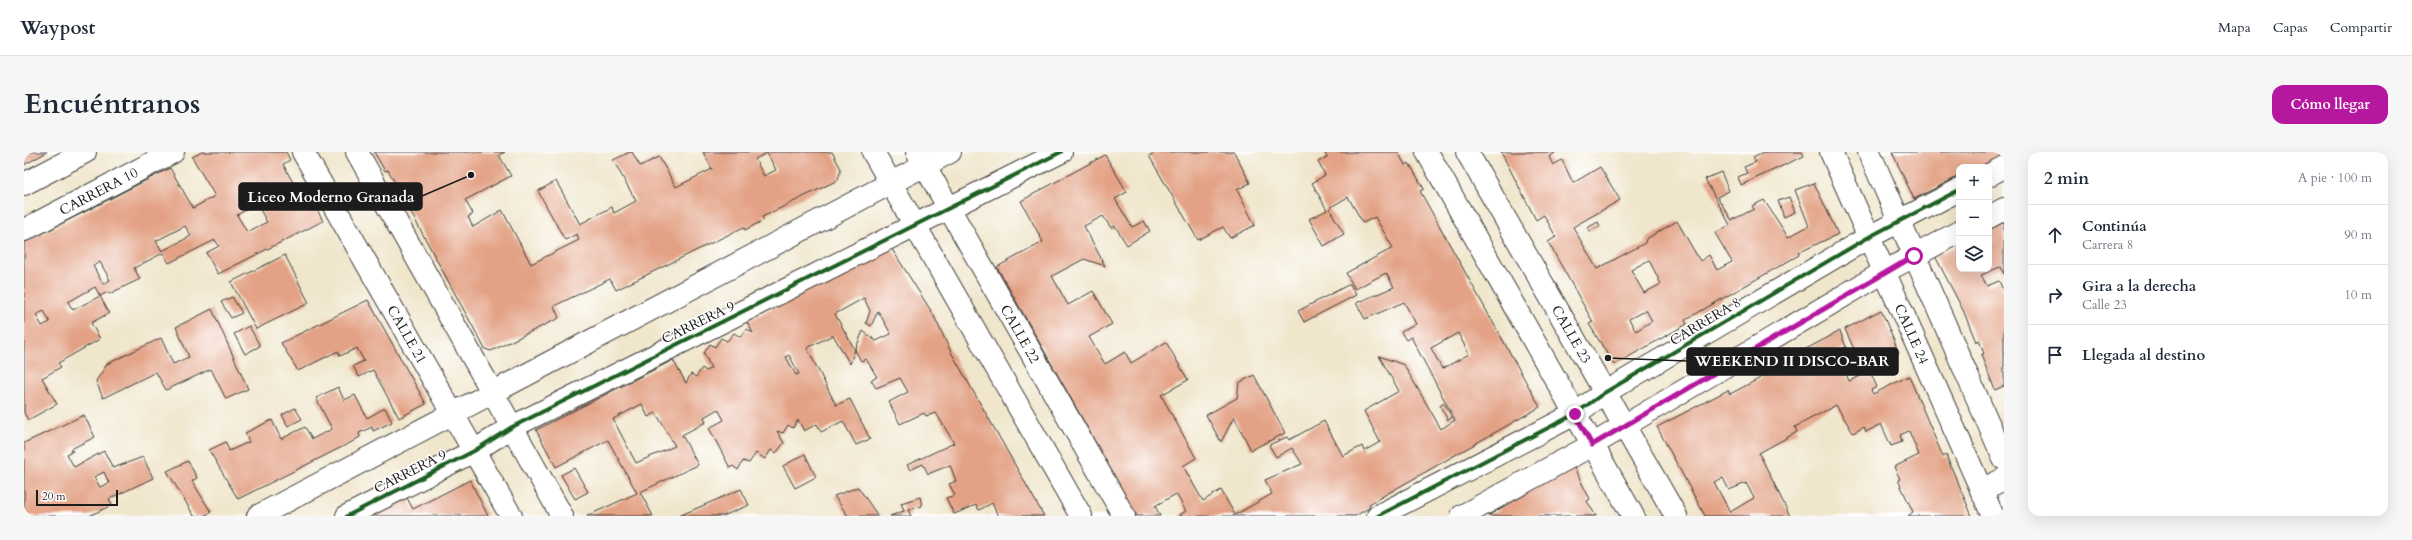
<!DOCTYPE html>
<html lang="es">
<head>
<meta charset="utf-8">
<style>
	body { margin:0; font-family:Cardo,serif; background:#f6f6f7; color:#1f2937 }
	.controls { position:absolute; right:12px; top:12px; display:grid; overflow:hidden; border-radius:8px; box-shadow:0 4px 16px #0002 }
	.controls button { width:36px; height:36px; display:grid; place-items:center; padding:0; border:0; border-bottom:1px solid #e0e1e3; background:#fff; color:#1f2937; font:20px sans-serif }
	.scale { position:absolute; left:12px; bottom:10px; width:82px; box-sizing:border-box; padding-left:4px; border:2px solid #1c1c1c; border-top:0; font-size:11px; line-height:14px; white-space:nowrap; color:#1c1c1c; -webkit-text-stroke:3px #fff; paint-order:stroke }
	.stop { position:absolute; width:12px; height:12px; margin:-9px; border:3px solid #b5179e; border-radius:50%; background:#fff }
	.stop.end { background:#b5179e; border-color:#fff; box-shadow:0 1px 4px #0008 }
	.list { margin:0; padding:0; list-style:none }
	h2 { display:flex; justify-content:space-between; align-items:center; height:52px; margin:0; padding:0 16px; font-size:17px }
	h2 small { font-size:13px; font-weight:400; color:#747a83 }
	.list li { display:grid; grid-template-columns:26px 1fr auto; gap:12px; align-items:center; box-sizing:border-box; height:60px; padding:0 16px; border-top:1px solid #e0e1e3 }
	.list b { display:block; font-size:15px; white-space:nowrap }
	.list p { margin:0; font-size:13px; white-space:nowrap; color:#747a83 }
	.list em { font-size:13px; font-style:normal; color:#747a83 }
	.icon { flex:none; width:22px; height:22px; fill:none; stroke:currentColor; stroke-width:2; stroke-linecap:round; stroke-linejoin:round }
	.map { position:relative; flex:none; width:1980px; height:364px; overflow:hidden; border-radius:12px }
	header { display:flex; align-items:center; gap:24px; box-sizing:border-box; height:56px; padding:0 20px; background:#fff; border-bottom:1px solid #e0e1e3 }
	header strong { font-size:19px }
	nav { display:flex; gap:22px; margin-inline-start:auto; font-size:14px }
	.intro { display:flex; align-items:center; justify-content:space-between; box-sizing:border-box; height:96px; padding:0 24px }
	h1 { margin:0; font-size:28px }
	.button { padding:10px 18px; border-radius:12px; background:#b5179e; color:#fff; font-size:14px; font-weight:700 }
	main { display:flex; gap:24px; padding:0 24px }
	aside { flex:1; background:#fff; border-radius:12px; box-shadow:0 4px 16px #0002 }
	.map>svg:first-child { display:block }
</style>
</head>
<body>
<header>
<strong>Waypost</strong>
<nav><a>Mapa</a><a>Capas</a><a>Compartir</a></nav>
</header>
<div class="intro"><h1>Encuéntranos</h1><a class="button">Cómo llegar</a></div>
<main>
<div class="map">
<svg width="1980" height="364" viewBox="0 0 1980 364">
	<rect width="100%" height="100%" fill="#fff"/>
	<filter id="ink" filterUnits="userSpaceOnUse"><feTurbulence type="fractalNoise" baseFrequency=".025" numOctaves="2"/><feDisplacementMap in="SourceGraphic" scale="8" xChannelSelector="R" yChannelSelector="G"/><feConvolveMatrix kernelMatrix="1 2 1 2 8 2 1 2 1" color-interpolation-filters="sRGB"/></filter>
	<filter id="wash" filterUnits="userSpaceOnUse"><feTurbulence type="fractalNoise" baseFrequency=".012" numOctaves="4" result="noise"/><feDisplacementMap in="SourceGraphic" scale="16" xChannelSelector="R" yChannelSelector="G"/><feGaussianBlur stdDeviation="0.9" result="paint"/><feColorMatrix in="noise" values="0 0 0 0 0 0 0 0 0 0 0 0 0 0 0 0 0 1.4 0 .05"/><feComposite in="paint" operator="in"/></filter>
	<g filter="url(#wash)">
		<rect width="100%" height="100%" fill="#f0e6cc"/>
		<g id="blocks">
			<path fill="#e3a285" fill-rule="evenodd" d="M0 0H23L0 13Z
				M178 0H262L266 8 259 12 280 51 288 48 299 69 194 122 182 101 195 94 191 88 145 111 139 101 110 116 116 127 85 142 84 140 76 144 71 135 44 150 49 158 76 144 85 161 67 171 76 187 34 211 37 215 18 226 33 252 4 268 0 261V91L146 16 169 56 191 44 168 5ZM233 52 243 70 223 80 213 63ZM161 74 167 84 138 99 132 89ZM76 110 86 128 79 132 69 114ZM20 159 26 170 18 174 12 163Z
				M350 0H481L475 3 487 24 441 48 449 62 444 65 449 75 478 58 507 112 555 88 553 82 541 88 514 39 532 29 556 72 588 55 590 61 612 49 589 8 606 0H608L616 14 635 5 652 35 688 17 679 0H808L817 17 814 28 738 65 740 68 721 78 720 75 592 138 586 127 530 154 535 166 467 199 461 197 364 18 361 19ZM743 1 752 18 740 24 731 7Z
				M1132 0H1210L1226 31 1213 38 1231 73 1206 86 1199 75 1174 88 1125 4Z
				M1300 0H1374L1381 13 1385 11 1400 37 1396 39 1516 255 1345 352 1347 355 1331 364H1154L1162 359 1152 342 1131 354 1136 364H1113L973 115 1019 90 997 49 1081 3 1103 40 1091 47 1108 75 1120 69 1126 79 1103 93 1091 74 1087 76 1079 64 1060 74 1081 114 1060 107 1028 124 1044 153 1069 139 1088 172 1065 185 1081 212 1101 200 1107 211 1142 190 1164 228 1137 243 1172 306 1159 314 1179 349 1197 338 1211 363 1248 342 1241 328 1278 312 1268 296 1252 305 1245 293 1263 285 1265 288 1300 269 1319 304 1338 294 1340 299 1356 290 1340 259 1375 239 1355 204 1380 213 1417 277 1431 268 1387 185 1382 188 1377 180 1392 172 1380 150 1341 167 1332 151 1370 135 1362 121 1331 137 1322 121 1369 96 1351 65 1339 71 1324 45 1305 56 1320 82 1300 94 1285 67 1303 58 1288 31 1301 23 1294 10 1303 5ZM1434 181 1445 202 1418 217 1407 196Z
				M1477 0H1532L1525 5 1529 13 1538 8 1549 31 1576 15 1596 48 1549 75 1573 117 1621 91 1622 87 1653 69 1676 109 1685 103 1693 118 1708 110 1691 81 1706 73 1681 27 1697 20 1705 39 1693 45 1708 68 1730 57 1728 54 1740 48 1764 85 1785 74 1771 38 1790 31 1814 82 1774 101 1775 103 1661 168 1663 172 1590 213 1565 172 1569 170 1524 90 1532 85 1520 63 1512 68ZM1625 108 1637 132 1620 141 1607 118ZM1622 158 1628 169 1612 179 1605 167Z
				M1741 0H1778L1780 4 1717 33 1714 25 1723 21 1720 15 1732 10 1729 6Z
				M1868 0H1980V3L1954 15H1935V24L1890 47Z
				M1765 45 1771 60 1760 65 1754 49Z
				M1574 70 1576 74 1566 79 1563 76Z
				M1980 70V122L1976 115 1957 123 1963 134 1975 129 1980 140V234L1971 238 1957 203 1960 202 1955 188 1952 190 1939 158 1911 104 1935 93V117H1965V78Z
				M866 94 909 162 927 200 1020 364H974L968 351 955 358 952 353 930 362 922 346 931 343 925 332 932 329 926 313 904 322 899 312 886 318 883 313 930 291 912 261 902 264 900 261 876 272 865 250 884 240 876 226 852 236 847 228 853 225 842 207 837 209 831 198 839 179 852 189 867 182 854 159 847 174 842 171 846 159 840 146 811 162 831 198 826 212 809 183 783 196 812 253 826 247 846 287 832 293 819 269 797 280 793 272 780 279 774 268 769 276 764 273 759 281 753 279 760 291 752 301 747 298 741 307 732 301 725 311 719 309 714 318 709 314 706 316 685 276 700 268 694 257 680 265 682 270 658 283 674 313 616 340 629 364H563L613 341 584 288 532 315 512 278 649 208 662 231 667 222 672 225 678 216 682 219 687 216 680 201 686 192 691 195 697 186 703 189 710 181 716 185 723 177 729 181 723 170ZM765 203 775 222 772 223 762 205ZM618 252 624 265 632 261 651 294 612 311 589 267Z
				M261 103 285 151 232 177 207 130Z
				M1326 132 1332 143 1280 170 1274 159Z
				M208 145 218 161 207 166 197 150Z
				M344 148 402 252 375 266 349 218 335 225 329 214 340 209 333 196 316 204 314 199 274 219 257 191Z
				M188 157 224 237 202 247 187 217 142 238 132 220 79 246 72 229 83 212 137 186 149 212 165 205 152 175Z
				M1857 158 1875 201 1844 215 1853 235 1847 238 1849 242 1885 224 1919 305 1922 303 1948 364H1884L1889 360 1874 328 1876 327 1870 315 1895 303 1885 279 1876 283 1878 290 1867 294 1857 272 1842 280 1840 275 1829 281 1812 253 1771 275 1773 280 1735 301 1766 364H1681L1633 275 1704 238 1706 242 1744 222 1742 218 1816 179 1822 195 1807 202 1814 217 1819 215 1825 229 1841 222 1821 177ZM1699 326 1705 338 1722 331 1730 346 1706 360 1690 330Z
				M225 174 236 194 221 202 210 182Z
				M1230 223 1261 281 1227 298 1210 265 1197 290 1182 263 1213 246 1215 231Z
				M314 235 320 248 331 243 343 266 361 256 368 270 349 279 348 275 335 281 336 285 326 291 214 347 185 298 202 290 205 299 225 290 221 281 248 268 257 287 281 275 288 287 308 277 292 246Z
				M1420 251 1428 266 1424 268 1416 254Z
				M271 256 278 267 264 274 258 263Z
				M60 263 71 285 47 297 49 299 43 302 50 315 80 299 89 316 119 305 129 326 85 347 88 353 65 364H0V291ZM80 320 85 331 76 335 70 325Z
				M781 302 792 325 771 336 759 314Z
				M164 309 173 326 168 329 187 360 180 364H170L143 319Z
				M1548 312 1566 347 1563 349 1572 364H1464Z
				M550 316 564 340 551 347 537 323Z
				M446 328 464 364H348L383 346 389 357Z
				M834 335 854 364H824L810 344Z
				M717 337 725 353 699 364H655Z
				M896 345 898 354 884 358 887 364H866L880 359 877 351Z"/>
		</g>
	</g>
	<g filter="url(#ink)">
		<use href="#blocks" fill-opacity="0" stroke="#3c3a36" stroke-width="1"/>
		<g fill="none" stroke-linecap="round" stroke-linejoin="round">
			<defs>
				<g id="minor">
					<path id="s1" d="M279 0 487 364"/>
					<path d="M333 0 538 364"/>
					<path d="M849 0 1057 364"/>
					<path id="s2" d="M893 0 1100 364"/>
					<path d="M1403 0 1609 364"/>
					<path id="s3" d="M1443 0 1652 364"/>
					<path id="s4" d="M1807 0 1969 364"/>
					<path d="M1845 0 1980 307"/>
					<path d="M0 32 61 0"/>
					<path id="s5" d="M0 78 149 0"/>
					<path d="M1957 338 1980 327"/>
				</g>
				<path id="tertiary" d="M1965 23 1980 15
					M1965 65 1980 57
					M234 364 926 0
					M323 364 450 299 488 275 1037 0
					M1354 364 1551 262 1580 241 1845 85 1935 38
					M1438 364 1568 293 1860 120 1935 80"/>
			</defs>
			<use href="#minor" stroke="#3c3a36" stroke-width="24"/>
			<use href="#tertiary" stroke="#3c3a36" stroke-width="24"/>
			<use href="#minor" stroke="#fff" stroke-width="22"/>
			<use href="#tertiary" stroke="#fff" stroke-width="22"/>
			<defs>
				<path id="cycleway" d="M323 364 450 299 488 275 1037 0
					M1354 364 1551 262 1580 241 1845 85 1935 38"/>
			</defs>
			<use href="#cycleway" stroke="#fff" stroke-width="6"/>
			<use href="#cycleway" stroke="#1b5e20" stroke-width="4"/>
		</g>
	</g>
	<g fill="none" stroke-linecap="round" stroke-linejoin="round" filter="url(#ink)">
		<path stroke="#b5179e" stroke-width="5" d="M1551 262 1568 293 1890 104"/>
	</g>
	<g text-anchor="middle" stroke-width="3" stroke-linejoin="round" paint-order="stroke">
		<g font-size="14" fill="#1c1c1c" stroke="#fff">
			<text dy="5" stroke="none"><textPath href="#s5" startOffset="84">CARRERA 10</textPath></text>
			<text transform="translate(1681 169) rotate(-31)" y="5">CARRERA 8</text>
			<text transform="translate(674 170) rotate(-26)" y="5">CARRERA 9</text>
			<text dy="5" stroke="none"><textPath href="#s1" startOffset="210">CALLE 21</textPath></text>
			<text dy="5" stroke="none"><textPath href="#s2" startOffset="209">CALLE 22</textPath></text>
			<text dy="5" stroke="none"><textPath href="#s4" startOffset="199">CALLE 24</textPath></text>
			<text dy="5" stroke="none"><textPath href="#s3" startOffset="210">CALLE 23</textPath></text>
			<text transform="translate(386 319) rotate(-27)" y="5">CARRERA 9</text>
		</g>
	</g>
	<path fill="none" stroke="#1c1c1c" stroke-width="1.5" d="M447 23L398 44M1584 206L1663 209"/>
	<g fill="#1c1c1c" stroke="#fff" stroke-width="1.5">
		<circle cx="447" cy="23" r="4"/>
		<circle cx="1584" cy="206" r="4"/>
	</g>
	<g fill="#1c1c1c" stroke="#1c1c1c" stroke-width="1.5">
		<rect x="215" y="31" width="183" height="27" rx="4"/>
		<rect x="1663" y="196" width="211" height="27" rx="4"/>
	</g>
	<g font-size="15" text-anchor="middle" font-weight="bold" fill="#fff">
		<text x="307" y="50">Liceo Moderno Granada</text>
		<text x="1768" y="214">WEEKEND II DISCO-BAR</text>
	</g>
</svg>
<div class="controls">
<button>+</button>
<button>−</button>
<button><svg class="icon" aria-label="layers" viewBox="0 0 24 24"><path d="M12 4l9 5-9 5-9-5zM3 14l9 5 9-5"/></svg></button>
</div>
<div class="scale">20 m</div>
<div class="stop" style="left:1890px;top:104px"></div>
<div class="stop end" style="left:1551px;top:262px"></div>
</div>
<aside>
<h2>2 min<small>A pie · 100 m</small></h2>
<ul class="list">
<li><svg class="icon" aria-label="ahead" viewBox="0 0 24 24"><path d="M12 20V5M6 11l6-6 6 6"/></svg><div><b>Continúa</b><p>Carrera 8</p></div><em>90 m</em></li>
<li><svg class="icon" aria-label="right" viewBox="0 0 24 24"><path d="M7 20v-9h11M14 6l5 5-5 5"/></svg><div><b>Gira a la derecha</b><p>Calle 23</p></div><em>10 m</em></li>
<li><svg class="icon" aria-label="arrive" viewBox="0 0 24 24"><path d="M6 21V4h12l-3 4 3 4H6"/></svg><div><b>Llegada al destino</b></div></li>
</ul>
</aside>
</main>
</body>
</html>
